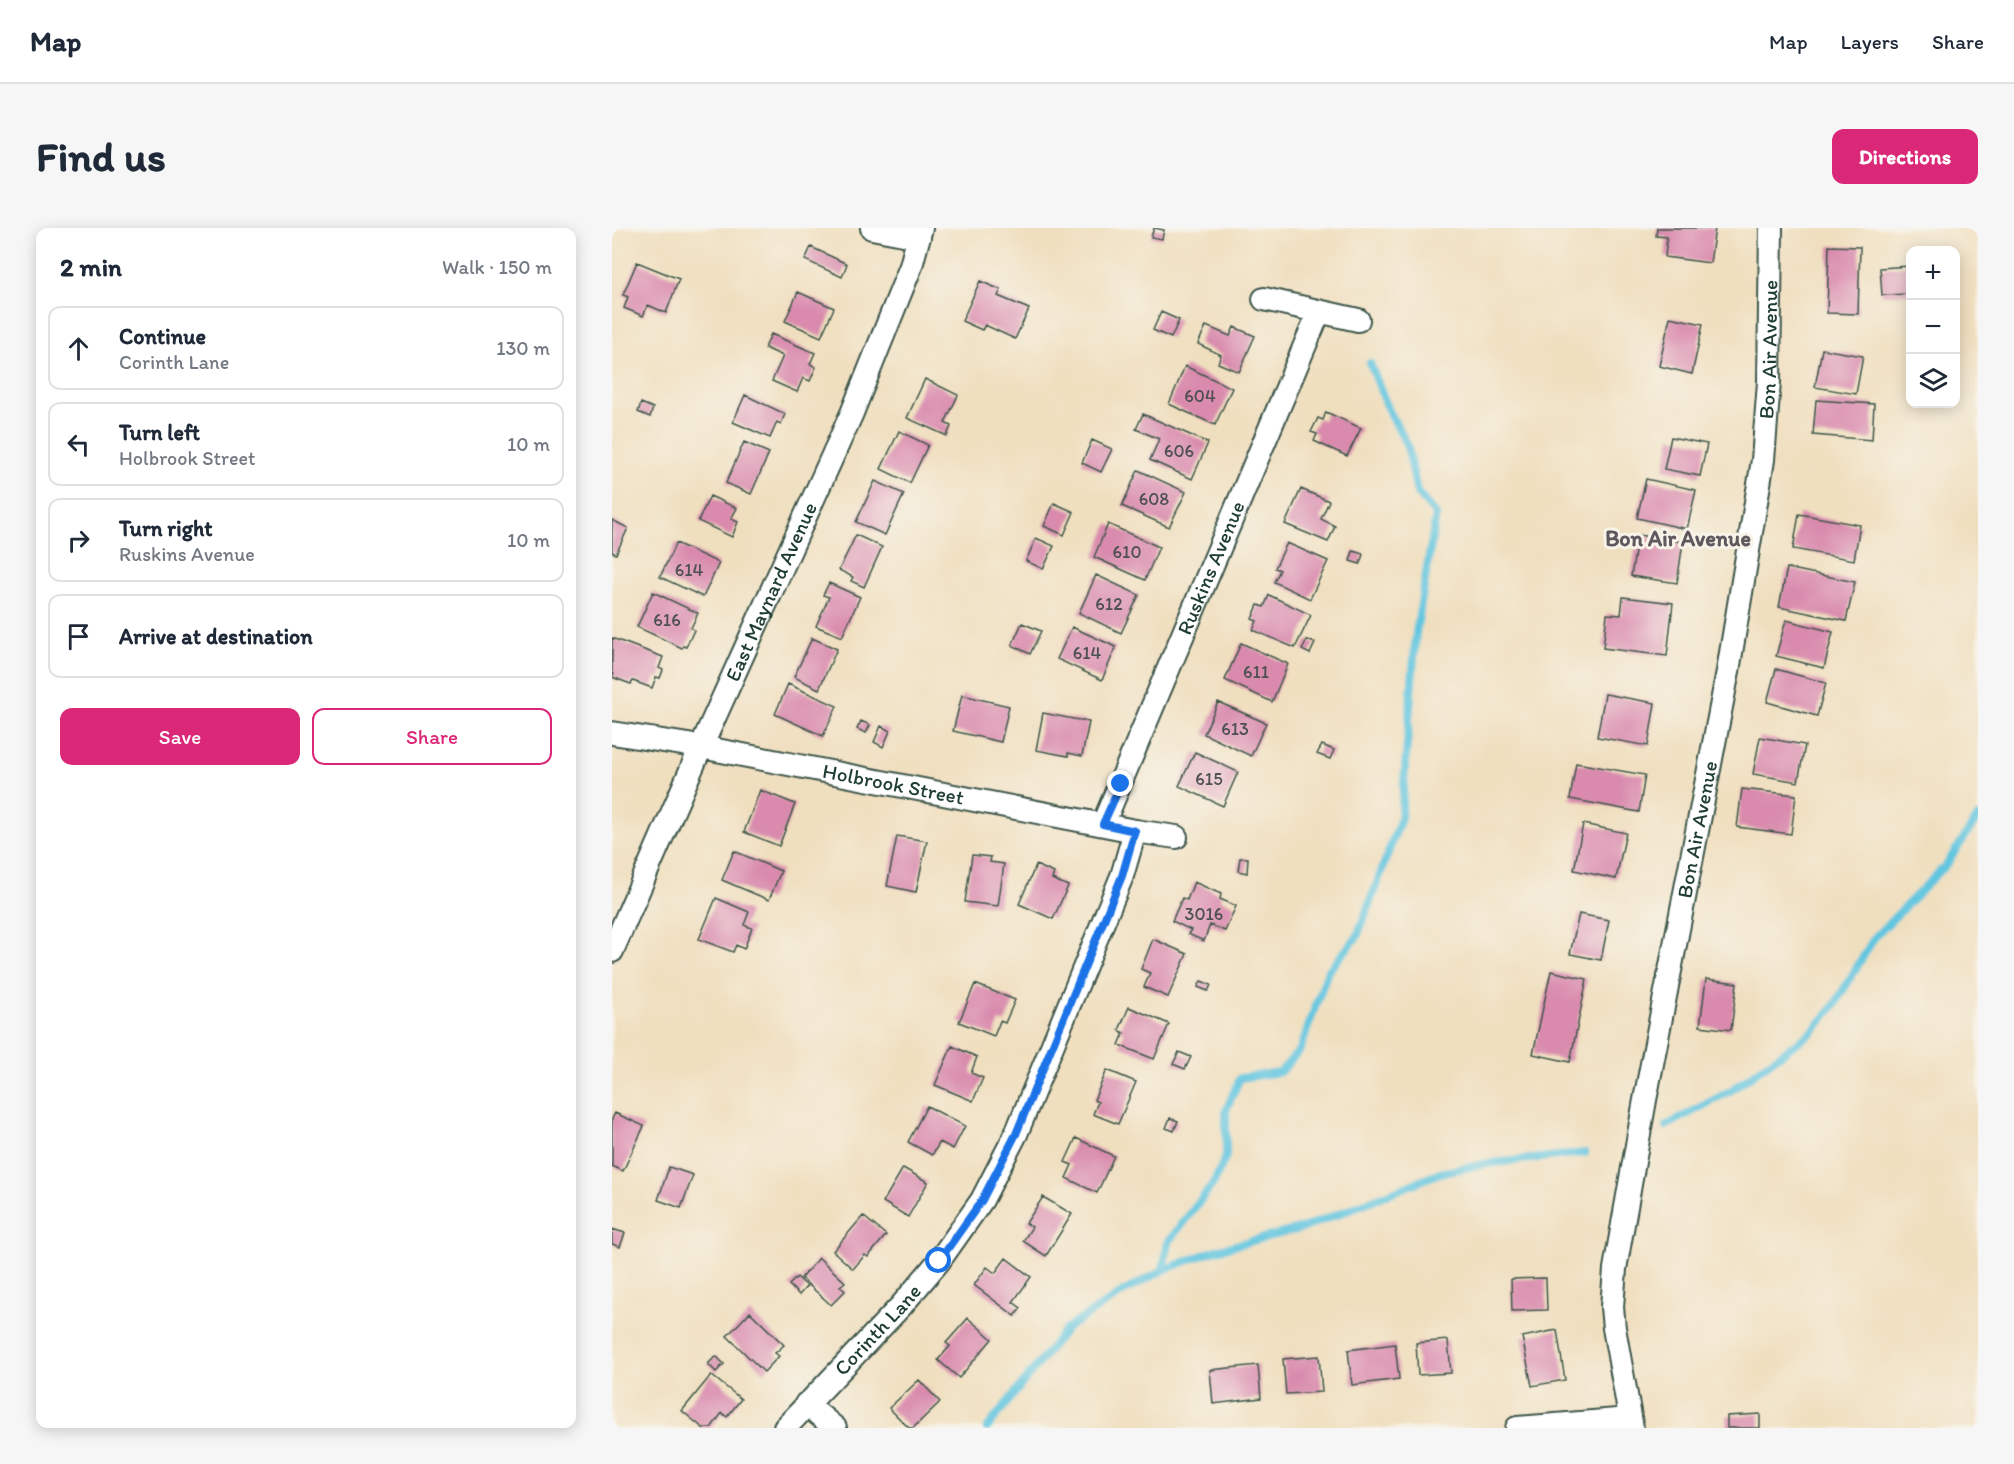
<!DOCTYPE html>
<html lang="en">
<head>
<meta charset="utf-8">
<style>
	body { margin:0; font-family:Itim,sans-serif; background:#f6f6f7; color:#1f2937 }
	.controls { position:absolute; right:18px; top:18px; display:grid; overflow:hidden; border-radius:12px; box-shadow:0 3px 15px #0003 }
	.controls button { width:54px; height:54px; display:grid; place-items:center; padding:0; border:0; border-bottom:2px solid #e0e1e3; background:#fff; color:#1f2937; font:30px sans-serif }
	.stop { position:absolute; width:18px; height:18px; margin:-14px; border:4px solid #1a73e8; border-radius:50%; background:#fff }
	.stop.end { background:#1a73e8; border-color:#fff; box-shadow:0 2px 6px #0008 }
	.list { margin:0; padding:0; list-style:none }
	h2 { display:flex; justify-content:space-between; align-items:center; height:78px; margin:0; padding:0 24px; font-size:26px }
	h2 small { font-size:20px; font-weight:400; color:#747a83 }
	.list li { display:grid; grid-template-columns:39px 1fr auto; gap:18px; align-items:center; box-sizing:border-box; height:84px; margin:0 12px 12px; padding:0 12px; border:2px solid #e0e1e3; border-radius:12px }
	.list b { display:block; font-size:22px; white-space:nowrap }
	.list p { margin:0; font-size:20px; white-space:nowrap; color:#747a83 }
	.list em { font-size:20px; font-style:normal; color:#747a83 }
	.actions { display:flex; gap:12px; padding:18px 24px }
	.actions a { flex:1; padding:14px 0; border:2px solid #db2777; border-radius:12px; text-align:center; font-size:21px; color:#db2777 }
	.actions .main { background:#db2777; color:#fff }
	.icon { flex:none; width:33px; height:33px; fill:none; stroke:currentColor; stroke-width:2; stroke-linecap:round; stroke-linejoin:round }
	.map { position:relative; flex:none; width:1366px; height:1200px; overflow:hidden; border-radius:12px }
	header { display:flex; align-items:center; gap:36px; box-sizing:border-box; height:84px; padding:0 30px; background:#fff; border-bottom:2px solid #e0e1e3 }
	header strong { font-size:28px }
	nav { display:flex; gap:33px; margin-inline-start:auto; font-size:21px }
	.intro { display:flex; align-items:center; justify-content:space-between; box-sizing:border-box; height:144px; padding:0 36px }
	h1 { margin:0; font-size:42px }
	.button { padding:15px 27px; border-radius:12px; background:#db2777; color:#fff; font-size:21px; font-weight:700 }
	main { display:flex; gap:36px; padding:0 36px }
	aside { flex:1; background:#fff; border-radius:12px; box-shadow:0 3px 15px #0003 }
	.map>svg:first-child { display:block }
</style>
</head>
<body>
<header>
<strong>Map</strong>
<nav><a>Map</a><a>Layers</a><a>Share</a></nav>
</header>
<div class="intro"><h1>Find us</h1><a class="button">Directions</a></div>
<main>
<aside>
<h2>2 min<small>Walk · 150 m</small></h2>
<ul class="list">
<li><svg class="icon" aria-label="ahead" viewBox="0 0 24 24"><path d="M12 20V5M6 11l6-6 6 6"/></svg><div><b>Continue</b><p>Corinth Lane</p></div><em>130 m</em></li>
<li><svg class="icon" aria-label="left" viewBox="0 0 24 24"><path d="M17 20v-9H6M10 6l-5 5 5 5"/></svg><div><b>Turn left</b><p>Holbrook Street</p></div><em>10 m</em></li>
<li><svg class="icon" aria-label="right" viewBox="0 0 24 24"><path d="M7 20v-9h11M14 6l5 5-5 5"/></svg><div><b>Turn right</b><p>Ruskins Avenue</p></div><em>10 m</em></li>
<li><svg class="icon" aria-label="arrive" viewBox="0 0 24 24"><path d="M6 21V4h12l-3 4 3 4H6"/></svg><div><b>Arrive at destination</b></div></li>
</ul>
<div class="actions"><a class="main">Save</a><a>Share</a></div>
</aside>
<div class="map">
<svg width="1366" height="1200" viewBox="0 0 1366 1200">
	<rect width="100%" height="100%" fill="#f7f3e8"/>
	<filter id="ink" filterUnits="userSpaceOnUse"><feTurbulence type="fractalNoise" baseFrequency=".0167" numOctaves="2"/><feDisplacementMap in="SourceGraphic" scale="12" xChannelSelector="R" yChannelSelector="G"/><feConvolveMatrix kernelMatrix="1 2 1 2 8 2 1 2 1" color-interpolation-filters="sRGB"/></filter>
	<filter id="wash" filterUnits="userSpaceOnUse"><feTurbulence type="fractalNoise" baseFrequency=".008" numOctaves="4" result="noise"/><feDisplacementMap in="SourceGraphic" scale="24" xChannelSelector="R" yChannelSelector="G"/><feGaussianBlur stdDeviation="1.35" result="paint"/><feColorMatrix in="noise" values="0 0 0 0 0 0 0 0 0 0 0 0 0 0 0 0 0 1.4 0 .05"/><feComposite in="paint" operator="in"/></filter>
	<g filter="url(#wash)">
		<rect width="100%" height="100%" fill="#f0dfbf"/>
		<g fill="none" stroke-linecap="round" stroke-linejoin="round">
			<path stroke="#62c6e0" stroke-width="8" d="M1054 898 1118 863 1200 804 1222 778 1262 710 1334 637 1366 589
				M551 1042 556 1014 601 956 614 928V882L628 850 668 844 688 822 716 743 745 709 789 590 804 405 824 287 805 264 795 216 777 183 758 135
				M375 1200 454 1101 511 1064 551 1042 604 1022 691 1000 828 945 872 936 973 925"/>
		</g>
		<g id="blocks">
			<path fill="#d98aad" d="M542 0 552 2 550 11 539 9Z
				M1045 0H1103L1098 35 1053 29 1055 9 1044 8Z
				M1217 18 1248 19 1246 86 1215 85Z
				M199 19 235 36 230 49 193 32Z
				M25 34 67 51 54 85 36 77 31 88 12 80 16 69 11 67Z
				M1298 38V66L1270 67 1268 40Z
				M368 53 389 62 386 68 417 81 403 111 373 97 370 102 350 93Z
				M186 64 222 80 209 109 173 93Z
				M549 84 567 92 559 110 541 102Z
				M1058 89 1091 96 1080 146 1047 138Z
				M594 98 618 108 622 99 643 108 627 144 606 135 609 127 586 116Z
				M159 106 203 125 198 136 204 139 198 153 191 150 185 164 160 153 171 128 153 120Z
				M1210 121 1251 128 1244 166 1203 159Z
				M573 138 620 160 603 197 557 176Z
				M313 151 346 167 333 195 339 198 335 208 295 190Z
				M133 167 173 186 169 196 165 194 158 210 121 194Z
				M1204 172 1262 176 1260 212 1201 207Z
				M29 175 41 180 38 189 26 184Z
				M714 184 749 200 735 228 702 213 705 206 699 204 706 190 711 192Z
				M531 186 596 215 580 251 538 232 547 211 524 201Z
				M287 203 316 217 298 255 269 241Z
				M1059 209 1095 216 1088 248 1052 241Z
				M480 212 500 221 489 244 470 235Z
				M132 214 157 225 139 266 114 255Z
				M526 242 574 264 557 299 510 278Z
				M1034 251 1084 262 1075 301 1025 290Z
				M263 253 292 266 273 307 244 294Z
				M689 261 717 273 709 291 723 298 716 314 673 296Z
				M98 268 125 280 119 291 126 294 120 309 86 293Z
				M442 275 462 284 452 307 432 298Z
				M1187 286 1248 297 1242 332 1181 321Z
				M0 292 16 300 4 326 0 324Z
				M496 296 547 319 533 352 482 329Z
				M244 307 270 319 252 359 239 353 241 349 227 342Z
				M1026 307 1071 314 1065 355 1019 348Z
				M424 310 442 318 431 341 414 333Z
				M64 315 107 335 91 369 48 349Z
				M675 315 716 333 698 371 662 354 668 342 663 340Z
				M741 323 751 326 748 336 738 333Z
				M1175 340 1243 354 1234 393 1167 379Z
				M484 347 527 367 509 405 467 385Z
				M217 355 248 369 230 409 204 398 217 369 211 367Z
				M41 364 86 385 79 400 82 402 74 419 71 418 70 420 25 399Z
				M657 367 699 387 683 420 641 402 645 393 640 391 646 377 652 379Z
				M1011 369 1061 375 1055 428 991 420 995 386 1009 387Z
				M1174 392 1221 404 1212 440 1164 428Z
				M410 395 429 403 418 426 400 417Z
				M460 399 504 419 490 452 445 431Z
				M0 410 51 429 47 440 51 442 48 450 44 449 40 460 21 453 19 456 0 449 2 446 0 445Z
				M200 410 225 421 207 461 182 449Z
				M695 412 703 415 698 426 690 422Z
				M629 415 676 436 660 474 613 452Z
				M1164 441 1214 455 1205 488 1155 474Z
				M176 456 225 478 211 508 163 486Z
				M993 466 1043 475 1036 518 985 509Z
				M350 467 397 478 389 514 341 503Z
				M606 474 654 495 639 528 592 506Z
				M431 485 477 494 470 528 456 525V528L424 522Z
				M249 493 258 497 254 505 245 501Z
				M269 498 278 503 271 519 262 514Z
				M1148 509 1193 517 1186 554 1141 546Z
				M710 517 722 522 718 531 705 526Z
				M583 524 626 544 611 578 567 558Z
				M964 535 1033 547 1027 584 958 571Z
				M1130 561 1184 567 1179 606 1125 599Z
				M148 562 183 576 167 618 132 604Z
				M971 596 1014 605 1004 651 962 642Z
				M285 608 315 613 304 664 275 658Z
				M122 623 169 643 157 672 110 652Z
				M360 627 379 629 378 634 392 636 386 678 353 674Z
				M628 630H636L635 645 626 643Z
				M424 637 442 645 440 651 456 658 441 691 407 676Z
				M582 654 609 666 608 671 624 678 613 703 598 697 592 713 576 706 579 702 560 693 570 670 575 672Z
				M104 670 137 684 132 697 140 700 132 721 124 717 121 724 87 711Z
				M967 686 997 692 989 732 958 726Z
				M541 711 575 726 556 769 532 759 538 745 529 741Z
				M939 743 975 751 958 834 921 826Z
				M1094 751 1125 755 1119 802 1088 798Z
				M589 753 599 757 596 763 586 759Z
				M363 756 403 772 393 795 388 793 382 808 347 794Z
				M517 779 557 796 542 831 507 817 512 805 507 802Z
				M340 818 365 829 359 845 371 850 361 873 323 857Z
				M567 824 579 829 573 841 561 836Z
				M495 842 524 854 506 896 481 886 486 874 482 872Z
				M315 878 353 898 341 921 328 914 320 927 296 914Z
				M3 885 32 898 11 943 0 938V891Z
				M558 890 566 893 562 903 554 900Z
				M464 910 502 928 485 965 454 950 460 937 453 934Z
				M57 939 81 947 69 980 46 972Z
				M291 940 316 954 296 989 271 974Z
				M431 969 460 986 434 1028 411 1013 420 999 414 995Z
				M251 988 274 1007 256 1029 253 1027 241 1041 221 1023Z
				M0 1001 13 1005 8 1019 0 1016Z
				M207 1030 233 1054 228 1058 233 1063 219 1077 189 1050Z
				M394 1030 419 1049 401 1074 409 1080 403 1088 362 1057 375 1039 383 1045Z
				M185 1049 195 1058 187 1067 177 1057Z
				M934 1050 935 1082 900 1083 899 1051Z
				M138 1084 172 1117 163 1125 167 1128 152 1144 115 1108Z
				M356 1090 380 1111 347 1150 326 1132 338 1118 334 1115Z
				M945 1102 953 1152 920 1158 910 1109Z
				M836 1112 839 1145 806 1147 804 1115Z
				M783 1116 787 1151 740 1157 736 1122Z
				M104 1128 112 1136 104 1144 96 1136Z
				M707 1128 710 1164 674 1166 671 1131Z
				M646 1137 649 1170 601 1176 598 1142Z
				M99 1147 129 1171 115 1189 110 1185 99 1200H91L70 1183Z
				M307 1152 328 1174 301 1200H297L277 1180Z
				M1148 1186V1200H1115V1188Z"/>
		</g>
	</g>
	<g filter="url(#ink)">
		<use href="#blocks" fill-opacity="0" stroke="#3e5549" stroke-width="1.5"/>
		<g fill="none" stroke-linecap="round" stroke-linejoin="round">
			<defs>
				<g id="street">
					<path d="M260 0 307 9"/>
					<path d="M652 71 746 92"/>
					<path id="s1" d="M0 505 89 519 523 603 564 609"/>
					<path id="s2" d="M491 596 707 84"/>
					<path id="s3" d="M0 723 89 519 240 185 299 38 309 0"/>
					<path d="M194 1176 223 1200"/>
					<path id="s4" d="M173 1200 289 1078 327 1033 370 972 404 906 510 648 523 603"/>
					<path d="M905 1200 1018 1191"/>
					<path id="s5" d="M1020 1200 1002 1100 1000 1079 1003 1041 1033 872 1116 443 1151 232 1157 154 1159 0"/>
				</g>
			</defs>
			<use href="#street" stroke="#3e5549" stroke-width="26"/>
			<use href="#street" stroke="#fff" stroke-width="22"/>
		</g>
	</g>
	<g fill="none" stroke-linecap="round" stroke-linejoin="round" filter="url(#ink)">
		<path stroke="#1a73e8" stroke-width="8" d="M327 1033 370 972 404 906 510 648 523 603 491 596 509 556"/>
	</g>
	<g text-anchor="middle" stroke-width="6" stroke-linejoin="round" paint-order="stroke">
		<g font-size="18" fill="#4e5052">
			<text x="588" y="174">604</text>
			<text x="567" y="229">606</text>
			<text x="542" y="277">608</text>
			<text x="515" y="330">610</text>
			<text x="77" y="348">614</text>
			<text x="497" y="382">612</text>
			<text x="55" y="398">616</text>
			<text x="475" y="431">614</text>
			<text x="644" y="450">611</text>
			<text x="623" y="507">613</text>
			<text x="597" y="557">615</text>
			<text x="592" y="692">3016</text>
		</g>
		<g font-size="21" fill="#1f3d34" stroke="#f7f3e8">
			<text dy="7" stroke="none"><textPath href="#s5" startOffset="1094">Bon Air Avenue</textPath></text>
			<text dy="7" stroke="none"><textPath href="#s2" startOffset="278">Ruskins Avenue</textPath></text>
			<text dy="7" stroke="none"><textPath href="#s3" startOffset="393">East Maynard Avenue</textPath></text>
			<text dy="7" stroke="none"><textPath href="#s1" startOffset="286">Holbrook Street</textPath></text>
			<text dy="7" stroke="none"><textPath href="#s5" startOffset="608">Bon Air Avenue</textPath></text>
			<text dy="7" stroke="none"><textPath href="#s4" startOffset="135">Corinth Lane</textPath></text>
		</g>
		<g font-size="22" font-weight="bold" fill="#60585e" stroke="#f7f3e8">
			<text x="1066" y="318">Bon Air Avenue</text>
		</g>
	</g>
</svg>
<div class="controls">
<button>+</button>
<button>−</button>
<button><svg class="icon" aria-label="layers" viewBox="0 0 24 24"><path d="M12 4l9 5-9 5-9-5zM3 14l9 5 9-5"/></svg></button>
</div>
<div class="stop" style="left:327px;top:1033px"></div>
<div class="stop end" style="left:509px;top:556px"></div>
</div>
</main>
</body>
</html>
